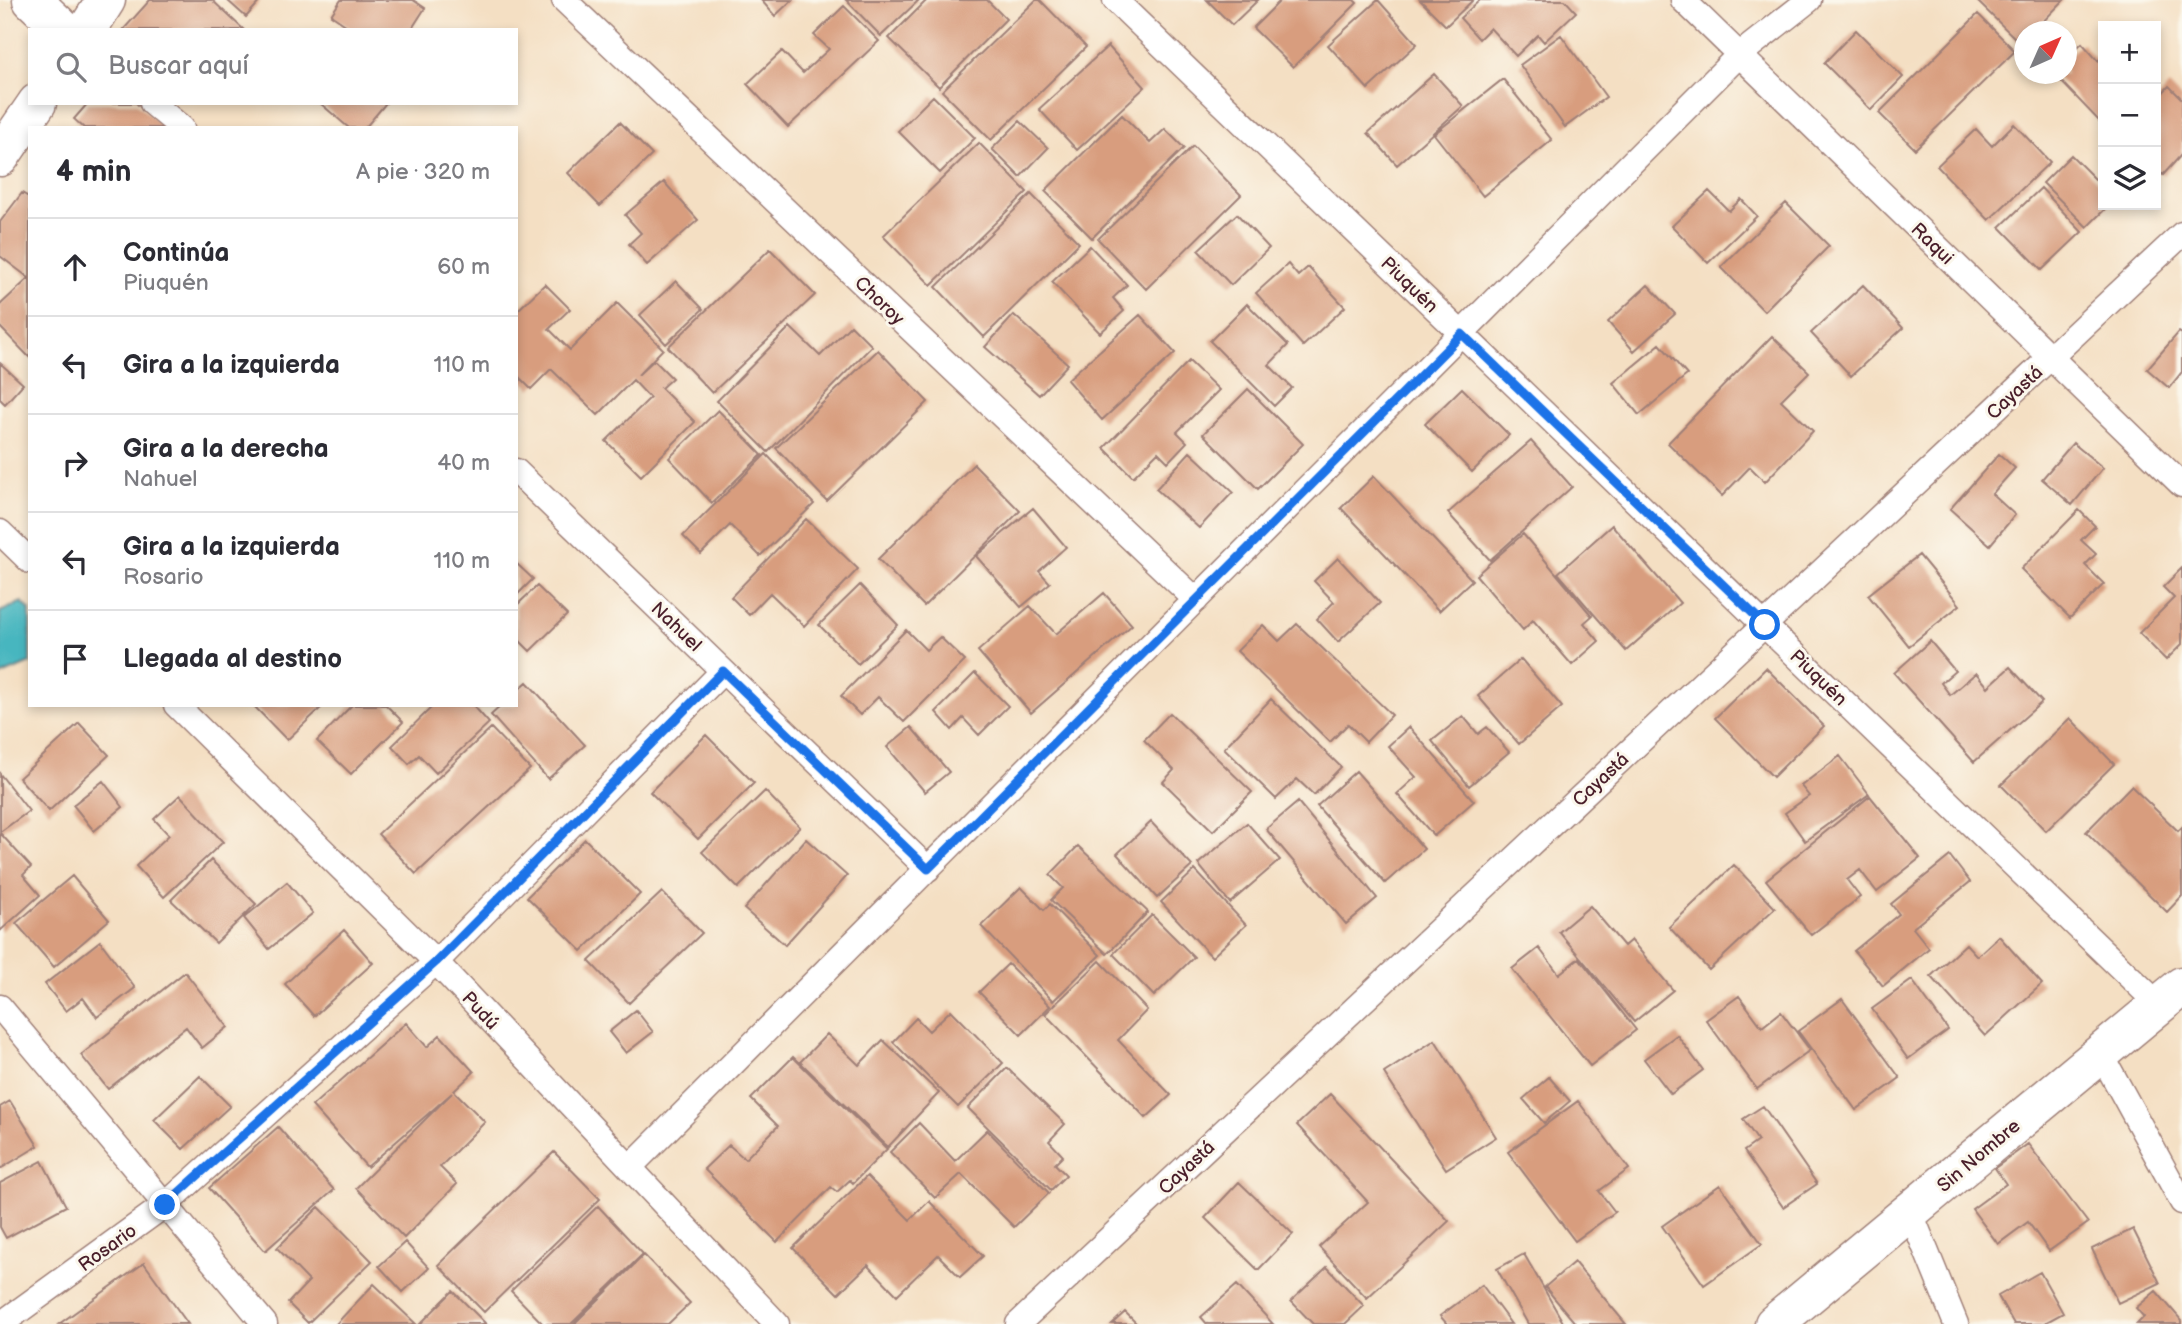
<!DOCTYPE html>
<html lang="es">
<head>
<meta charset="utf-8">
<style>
	body { margin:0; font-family:"Balsamiq Sans",sans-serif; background:#f2f2f3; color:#2b2b33 }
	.controls { position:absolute; right:21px; top:21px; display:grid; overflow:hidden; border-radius:0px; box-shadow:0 4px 10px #0003 }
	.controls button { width:63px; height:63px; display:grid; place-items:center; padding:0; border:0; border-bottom:2px solid #e1e1e2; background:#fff; color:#2b2b33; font:35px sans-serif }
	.compass { position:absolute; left:2014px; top:21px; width:63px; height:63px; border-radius:50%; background:#fff; box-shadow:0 4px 10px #0003; rotate:45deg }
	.stop { position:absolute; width:21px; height:21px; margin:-16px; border:5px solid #1a73e8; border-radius:50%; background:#fff }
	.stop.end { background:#1a73e8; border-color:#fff; box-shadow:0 2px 7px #0008 }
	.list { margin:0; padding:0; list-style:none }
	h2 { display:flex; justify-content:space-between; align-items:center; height:91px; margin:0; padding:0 28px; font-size:30px }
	h2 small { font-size:23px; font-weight:400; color:#7c7c81 }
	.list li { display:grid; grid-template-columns:46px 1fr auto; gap:21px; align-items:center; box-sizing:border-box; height:98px; padding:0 28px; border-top:2px solid #e1e1e2 }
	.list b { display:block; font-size:26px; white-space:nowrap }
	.list p { margin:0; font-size:23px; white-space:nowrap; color:#7c7c81 }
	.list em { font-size:23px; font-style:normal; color:#7c7c81 }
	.icon { flex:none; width:38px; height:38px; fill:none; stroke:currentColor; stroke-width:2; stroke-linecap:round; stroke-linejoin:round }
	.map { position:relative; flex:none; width:2182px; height:1324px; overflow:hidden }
	.search { position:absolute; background:#fff; box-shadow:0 4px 10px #0003; left:28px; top:28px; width:490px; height:77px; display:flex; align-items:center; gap:18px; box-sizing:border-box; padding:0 24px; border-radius:0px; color:#7c7c81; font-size:26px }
	.panel { position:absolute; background:#fff; box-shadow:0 4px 10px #0003; left:28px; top:126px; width:490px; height:581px; border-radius:0px }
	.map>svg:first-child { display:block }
</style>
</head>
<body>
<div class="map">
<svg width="2182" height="1324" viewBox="0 0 2182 1324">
	<rect width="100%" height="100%" fill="#fbf7ec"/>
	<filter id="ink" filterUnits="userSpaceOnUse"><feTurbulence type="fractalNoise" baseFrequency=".0143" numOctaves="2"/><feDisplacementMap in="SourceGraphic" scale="14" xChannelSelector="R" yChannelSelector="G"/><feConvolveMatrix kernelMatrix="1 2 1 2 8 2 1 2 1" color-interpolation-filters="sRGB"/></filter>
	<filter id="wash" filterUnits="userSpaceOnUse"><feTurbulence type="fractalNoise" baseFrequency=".00686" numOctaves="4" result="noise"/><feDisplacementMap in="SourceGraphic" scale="28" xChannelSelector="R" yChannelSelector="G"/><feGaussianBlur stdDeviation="1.57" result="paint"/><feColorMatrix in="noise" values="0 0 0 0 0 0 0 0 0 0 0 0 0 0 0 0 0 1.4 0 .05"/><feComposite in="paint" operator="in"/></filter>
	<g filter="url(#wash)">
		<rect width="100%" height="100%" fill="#f4dfc3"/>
		<path fill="#47b6bf" stroke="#486a75" stroke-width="2" d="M22 602 30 610V663L0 676V612Z"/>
		<g id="blocks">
			<path fill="#d89d7e" d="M150 0H212L244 30H123Z
				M227 0H261L246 17Z
				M341 0H413L425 8 411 30H353L331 15Z
				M761 0H792L775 16Z
				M846 0H919L881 36Z
				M927 0H987L1006 19 939 87 889 38Z
				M1036 0H1040L1086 47 991 140 942 91Z
				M1207 0H1258L1232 25Z
				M1281 0H1354L1357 3 1293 67 1253 28Z
				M1378 0 1417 44 1368 89 1328 45Z
				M1420 0H1473L1446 26Z
				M1480 0H1565L1576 12 1544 42 1538 35 1516 56 1490 28 1479 39 1460 18Z
				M1976 0H2064L2033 32H2024V40L2021 44Z
				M844 6 879 41 788 127 747 84 782 51 803 73 829 49 814 35Z
				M1978 14 2015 51 1915 149 1879 113Z
				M1856 30 1903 77 1871 110 1824 63Z
				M1561 35 1606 97 1565 127 1520 65Z
				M2082 43 2098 61 2103 56V125L2054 74H2066V58Z
				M1108 46 1145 87 1077 150 1039 109Z
				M1434 74 1463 106 1397 165 1368 133Z
				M1503 79 1552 140 1483 196 1434 134Z
				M2169 86 2182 99V154L2163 175 2156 168V100Z
				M933 96 975 138 940 173 898 131Z
				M88 103H136L164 128H84L74 119Z
				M320 103H386L365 128H349Z
				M1122 115 1150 143 1165 129 1184 148 1092 238 1045 191Z
				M1020 121 1048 148 1020 177 992 149Z
				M620 122 652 155 600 206 568 173Z
				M2014 124 2050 162 1989 220 1937 166 1976 129 1992 146Z
				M979 143 1027 192 931 285 883 236Z
				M1193 146 1241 195 1146 289 1098 239Z
				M2071 155 2103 187V205H2109L2087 227 2043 183Z
				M664 182 698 220 647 265 629 244 641 233 625 215Z
				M2041 188 2082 232 2042 270 2000 227Z
				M1709 191 1729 211 1741 199 1757 216 1708 263 1672 226Z
				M22 193 30 198V358L0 327V305L29 278 0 256V222Z
				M1031 194 1079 243 984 337 936 287Z
				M1786 203 1829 246 1764 311 1721 267Z
				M1237 214 1269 248 1231 285 1198 250Z
				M1090 246 1127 285 1113 298 1124 311 1100 333 1052 282Z
				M770 249 815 295 712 393 668 347Z
				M1288 264 1298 276 1308 267 1345 307 1303 346 1256 293Z
				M676 281 703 309 666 344 640 315Z
				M545 284 570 309 549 329 570 350 617 303 663 349 638 375 654 360 672 378 661 388 695 422 641 476 606 441 650 398 633 380 598 415 551 369 531 389 516 374V349L518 347 516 345V312Z
				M1648 285 1675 314 1634 351 1608 322Z
				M1863 285 1903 328 1851 376 1811 333Z
				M1247 304 1288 345 1269 365 1292 388 1274 406 1210 341Z
				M1014 315 1068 364 1039 395 985 347Z
				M1140 315 1175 353 1102 420 1067 380Z
				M851 325 872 346 768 452 717 401 790 327 820 356Z
				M2179 332 2182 334V372L2169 388 2147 369Z
				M1772 336 1809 372 1781 400 1813 431 1765 482 1750 467 1722 496 1668 443Z
				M1660 344 1687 375 1639 415 1613 383Z
				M878 350 928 402 827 501 776 448Z
				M1189 361 1219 390 1177 432 1187 442 1168 462 1158 452 1133 477 1104 448Z
				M0 363 23 384 5 404 0 399Z
				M1462 388 1509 435 1472 472 1425 424Z
				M1248 389 1303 444 1258 489 1203 434Z
				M718 410 762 455 712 503 669 458Z
				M1531 441 1572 487 1490 560 1448 513Z
				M2073 443 2103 468 2072 505 2042 479Z
				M1190 452 1233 492 1199 528 1156 489Z
				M766 454 814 504 760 556 730 525 701 554 683 536Z
				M1999 454 2015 468 1992 494 2015 515 1990 545 1950 509Z
				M974 464 1020 511 924 606 878 559Z
				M1374 476 1472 580 1439 611 1341 508Z
				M1033 508 1066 547 1039 571 1050 583 1021 607 976 556Z
				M2079 510 2095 526 2081 540 2096 554 2085 565 2104 584 2070 618 2021 569Z
				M806 519 858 569 804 626 770 593 749 615 731 597Z
				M1612 525 1680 603 1626 651 1558 573Z
				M1523 534 1592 616 1584 623 1599 641 1572 665 1533 620 1523 630 1476 575Z
				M1919 555 1960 605 1909 646 1868 595Z
				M1338 558 1380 603 1338 642 1317 619 1334 602 1314 581Z
				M516 563 533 579 516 596Z
				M2182 568V644L2166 660 2139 633 2174 598 2163 587Z
				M860 585 898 625 858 664 819 625Z
				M537 586 567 615 530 651 516 637V606Z
				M1104 593 1132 625 1031 713 978 651 1030 606 1056 634Z
				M1297 624 1392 715 1366 742 1348 724 1330 742 1237 651 1263 625 1279 641Z
				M906 630 926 650 940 637 965 661 904 722 878 697 860 715 841 696Z
				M1930 641 1955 671 1941 683 1950 695 1976 673 1988 687 2010 667 2042 702 1974 762 1894 673Z
				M1521 659 1562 707 1519 744 1478 696Z
				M1766 668 1824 726 1773 777 1715 718Z
				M975 673 1008 706 979 735 963 718 952 730 936 712Z
				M527 682 585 745 548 779 491 715 502 705H516V692Z
				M1271 699 1341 767 1314 795 1297 779 1276 799 1224 748Z
				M253 705H324L287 740Z
				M352 705H386L403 722 351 774 317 741Z
				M434 705H473L489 723 436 773 419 755 409 764 392 746Z
				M1170 713 1252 792 1213 831 1163 782 1174 770 1144 740Z
				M1463 716 1478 734 1487 727 1509 752 1469 786 1432 741Z
				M2070 718 2114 764 2046 831 2001 785Z
				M79 723 109 755 49 811 19 778Z
				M911 727 949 772 925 792 887 747Z
				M1409 727 1474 801 1434 836 1397 794 1416 777 1388 746Z
				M491 728 530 769 416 874 378 834Z
				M706 735 754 783 698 839 650 792Z
				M1840 756 1869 794 1805 841 1785 813 1809 796 1801 786Z
				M1356 771 1424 849 1385 883 1317 806Z
				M0 774 29 811 0 832Z
				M103 781 123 807 94 831 73 805Z
				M2131 786 2178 831 2182 827V896L2167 912 2086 832Z
				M765 791 800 827 738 888 702 852Z
				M180 795 223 842 164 897 136 866 169 835 154 819Z
				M1870 796 1920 858 1877 892 1860 870 1847 880 1860 897 1811 935 1766 880Z
				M1298 802 1377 898 1346 924 1266 829Z
				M1151 822 1192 866 1157 898 1117 854Z
				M1247 823 1280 860 1230 903 1198 864Z
				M0 833 31 867 23 875 40 895 0 931Z
				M585 839 640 894 582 951 527 897Z
				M806 839 847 876 785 945 744 909Z
				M1078 846 1148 912 1107 954 1051 900 1063 888 1050 875Z
				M1950 856 1970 882 1913 928 1929 948 1883 986 1854 951 1899 914 1891 904Z
				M211 860 256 904 216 943 171 900Z
				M1734 865 1775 908 1709 970 1669 927Z
				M1195 870 1246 925 1212 957 1161 902Z
				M72 876 109 920 54 967 16 923Z
				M287 882 313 913 269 949 244 918Z
				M1021 887 1044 910 1050 904 1100 955 1053 1001 981 926Z
				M662 892 702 933 629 1003 589 961Z
				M1590 906 1624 946 1631 940 1673 990 1634 1022 1559 932Z
				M1152 915 1194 957 1154 996 1113 954Z
				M344 930 373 963 314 1016 285 984Z
				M1999 936 2042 984 1985 1036 1931 976 1966 944 1977 956Z
				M100 941 135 988 97 1017 83 998 66 1011 45 984Z
				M1539 948 1559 974 1579 958 1636 1030 1590 1066 1512 969Z
				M1100 961 1147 1010 1118 1040 1171 1095 1146 1118 1045 1014Z
				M1008 964 1050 1006 1021 1035 979 992Z
				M185 972 228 1027 202 1048 186 1027 108 1089 81 1055Z
				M1912 980 1948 1030 1908 1059 1872 1009Z
				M1739 996 1762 1027 1781 1012 1810 1050 1757 1089 1706 1020Z
				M1842 999 1900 1078 1856 1110 1798 1031Z
				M636 1010 653 1032 626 1053 609 1032Z
				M951 1010 1003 1063 958 1107 893 1042 916 1018 929 1031Z
				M406 1023 427 1047 440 1035 474 1072 454 1091 485 1122 440 1167 457 1184 404 1238 356 1188 452 1093 367 1167 312 1106Z
				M827 1034 859 1065 883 1040 939 1093 888 1147 800 1062Z
				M1677 1035 1703 1070 1671 1094 1644 1059Z
				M1435 1040 1496 1137 1446 1169 1384 1073Z
				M793 1057 887 1149 853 1183 850 1180 837 1192 831 1187 777 1242 704 1169 729 1145 745 1159 778 1126 751 1099Z
				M1007 1068 1065 1124 1049 1141 1063 1156 1055 1164 1066 1175 1051 1190 968 1108Z
				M200 1076 230 1106 183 1149 154 1120Z
				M1549 1077 1570 1101 1544 1123 1523 1099Z
				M1330 1094 1449 1221 1367 1298 1319 1247 1368 1202 1297 1125Z
				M10 1101 38 1146 0 1169V1107Z
				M1578 1101 1629 1169 1599 1191 1615 1212 1575 1241 1508 1152Z
				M1763 1106 1817 1184 1783 1207 1744 1151 1758 1141 1743 1119Z
				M919 1123 955 1161 987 1130 1049 1193 1014 1227 961 1174 935 1198 890 1152Z
				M278 1127 334 1190 265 1251 209 1188Z
				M2028 1144 2088 1223 2049 1251 2028 1222 1998 1244 1972 1209 2006 1184 1995 1168Z
				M554 1152 600 1199 484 1312 438 1265Z
				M42 1161 66 1206 6 1238 0 1227V1183Z
				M867 1176 910 1220 929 1201 983 1256 960 1277 938 1255 897 1295 868 1265 838 1294 793 1248Z
				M1239 1182 1293 1234 1258 1270 1205 1218Z
				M1720 1185 1762 1244 1704 1285 1662 1226Z
				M598 1206 643 1254 571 1324H543L511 1291Z
				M319 1207 372 1261 308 1323 288 1303 309 1281 277 1248Z
				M2133 1229 2160 1283 2118 1303 2092 1249Z
				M405 1242 429 1268 403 1292 379 1266Z
				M1524 1254 1564 1324H1528L1497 1269Z
				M644 1255 690 1303 668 1324H574Z
				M1574 1262 1626 1324H1576L1545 1287Z
				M144 1263 188 1324H59Z
				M1327 1267 1364 1306 1345 1324H1313L1291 1301Z
				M2040 1272 2063 1313 2043 1324H2014L1998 1296Z
				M374 1284 416 1324H336Z
				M1237 1285 1273 1324H1207L1201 1317Z
				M1482 1285 1511 1324H1447L1440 1316Z
				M453 1291 486 1324H420Z
				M2156 1291 2182 1321V1324H2137L2144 1317 2136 1308Z
				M1125 1312 1137 1324H1112Z"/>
		</g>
	</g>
	<g filter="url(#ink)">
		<use href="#blocks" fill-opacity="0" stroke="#9f7f77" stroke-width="2"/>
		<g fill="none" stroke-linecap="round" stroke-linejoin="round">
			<defs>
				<path id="lane" d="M564 0 1196 600
					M1115 0 2159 1005
					M1683 0 2182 485
					M152 103 182 128
					M516 471 928 869
					M0 532 30 561
					M176 705 436 962 777 1324
					M0 1007 265 1324
					M2101 1054 2182 1202
					M630 1167 1739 55 1809 0
					M1910 1211 1956 1324
					M1 1324 165 1205 436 962 723 671
					M1018 1324 2182 234"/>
				<path id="street" d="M32 0 64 30
					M87 30 106 0
					M0 157 37 103
					M1774 1324 2182 986"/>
			</defs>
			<use href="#lane" stroke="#9f7f77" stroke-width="27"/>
			<use href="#street" stroke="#9f7f77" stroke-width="41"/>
			<use href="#lane" stroke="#fff" stroke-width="24"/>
			<use href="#street" stroke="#fff" stroke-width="38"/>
		</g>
	</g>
	<g fill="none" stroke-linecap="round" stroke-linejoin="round" filter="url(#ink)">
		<path stroke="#1a73e8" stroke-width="9" d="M165 1205 436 962 723 671 928 869 1462 334 1765 625"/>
	</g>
	<g text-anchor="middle" stroke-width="6" stroke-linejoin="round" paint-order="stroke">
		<g font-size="19" fill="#4a1f2b" stroke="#fbf7ec">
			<text transform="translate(1933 243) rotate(44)" y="7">Raqui</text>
			<text transform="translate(1410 284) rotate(44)" y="7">Piuquén</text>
			<text transform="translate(880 300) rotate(44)" y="7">Choroy</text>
			<text transform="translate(2014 392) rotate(-43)" y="7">Cayastá</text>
			<text transform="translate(677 626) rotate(44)" y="7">Nahuel</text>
			<text transform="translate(1819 677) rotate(44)" y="7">Piuquén</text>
			<text transform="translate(1600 779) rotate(-43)" y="7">Cayastá</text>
			<text transform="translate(481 1010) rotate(47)" y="7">Pudú</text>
			<text transform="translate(1978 1155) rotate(-40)" y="7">Sin Nombre</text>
			<text transform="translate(1186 1167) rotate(-43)" y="7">Cayastá</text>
			<text transform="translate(107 1247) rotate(-36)" y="7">Rosario</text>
		</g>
	</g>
</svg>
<div class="controls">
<button>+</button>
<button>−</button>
<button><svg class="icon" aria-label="layers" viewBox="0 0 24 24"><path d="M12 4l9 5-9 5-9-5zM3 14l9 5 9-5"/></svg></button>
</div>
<svg class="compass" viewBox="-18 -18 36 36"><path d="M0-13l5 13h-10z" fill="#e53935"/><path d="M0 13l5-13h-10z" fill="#7c7c81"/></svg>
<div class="stop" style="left:1765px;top:625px"></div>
<div class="stop end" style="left:165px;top:1205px"></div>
<div class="search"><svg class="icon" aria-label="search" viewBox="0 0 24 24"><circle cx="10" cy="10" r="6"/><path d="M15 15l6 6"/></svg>Buscar aquí</div>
<section class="panel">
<h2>4 min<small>A pie · 320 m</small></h2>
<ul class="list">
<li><svg class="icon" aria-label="ahead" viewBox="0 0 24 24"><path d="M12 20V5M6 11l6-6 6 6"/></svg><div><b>Continúa</b><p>Piuquén</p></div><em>60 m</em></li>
<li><svg class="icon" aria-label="left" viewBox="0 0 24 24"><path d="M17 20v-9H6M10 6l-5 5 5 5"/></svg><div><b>Gira a la izquierda</b></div><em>110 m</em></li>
<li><svg class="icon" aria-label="right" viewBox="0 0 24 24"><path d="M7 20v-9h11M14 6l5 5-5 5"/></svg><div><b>Gira a la derecha</b><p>Nahuel</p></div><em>40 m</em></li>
<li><svg class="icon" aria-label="left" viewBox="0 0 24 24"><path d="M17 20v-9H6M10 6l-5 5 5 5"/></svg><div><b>Gira a la izquierda</b><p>Rosario</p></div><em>110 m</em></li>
<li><svg class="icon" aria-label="arrive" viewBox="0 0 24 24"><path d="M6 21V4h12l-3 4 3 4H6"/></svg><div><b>Llegada al destino</b></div></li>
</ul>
</section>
</div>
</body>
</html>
